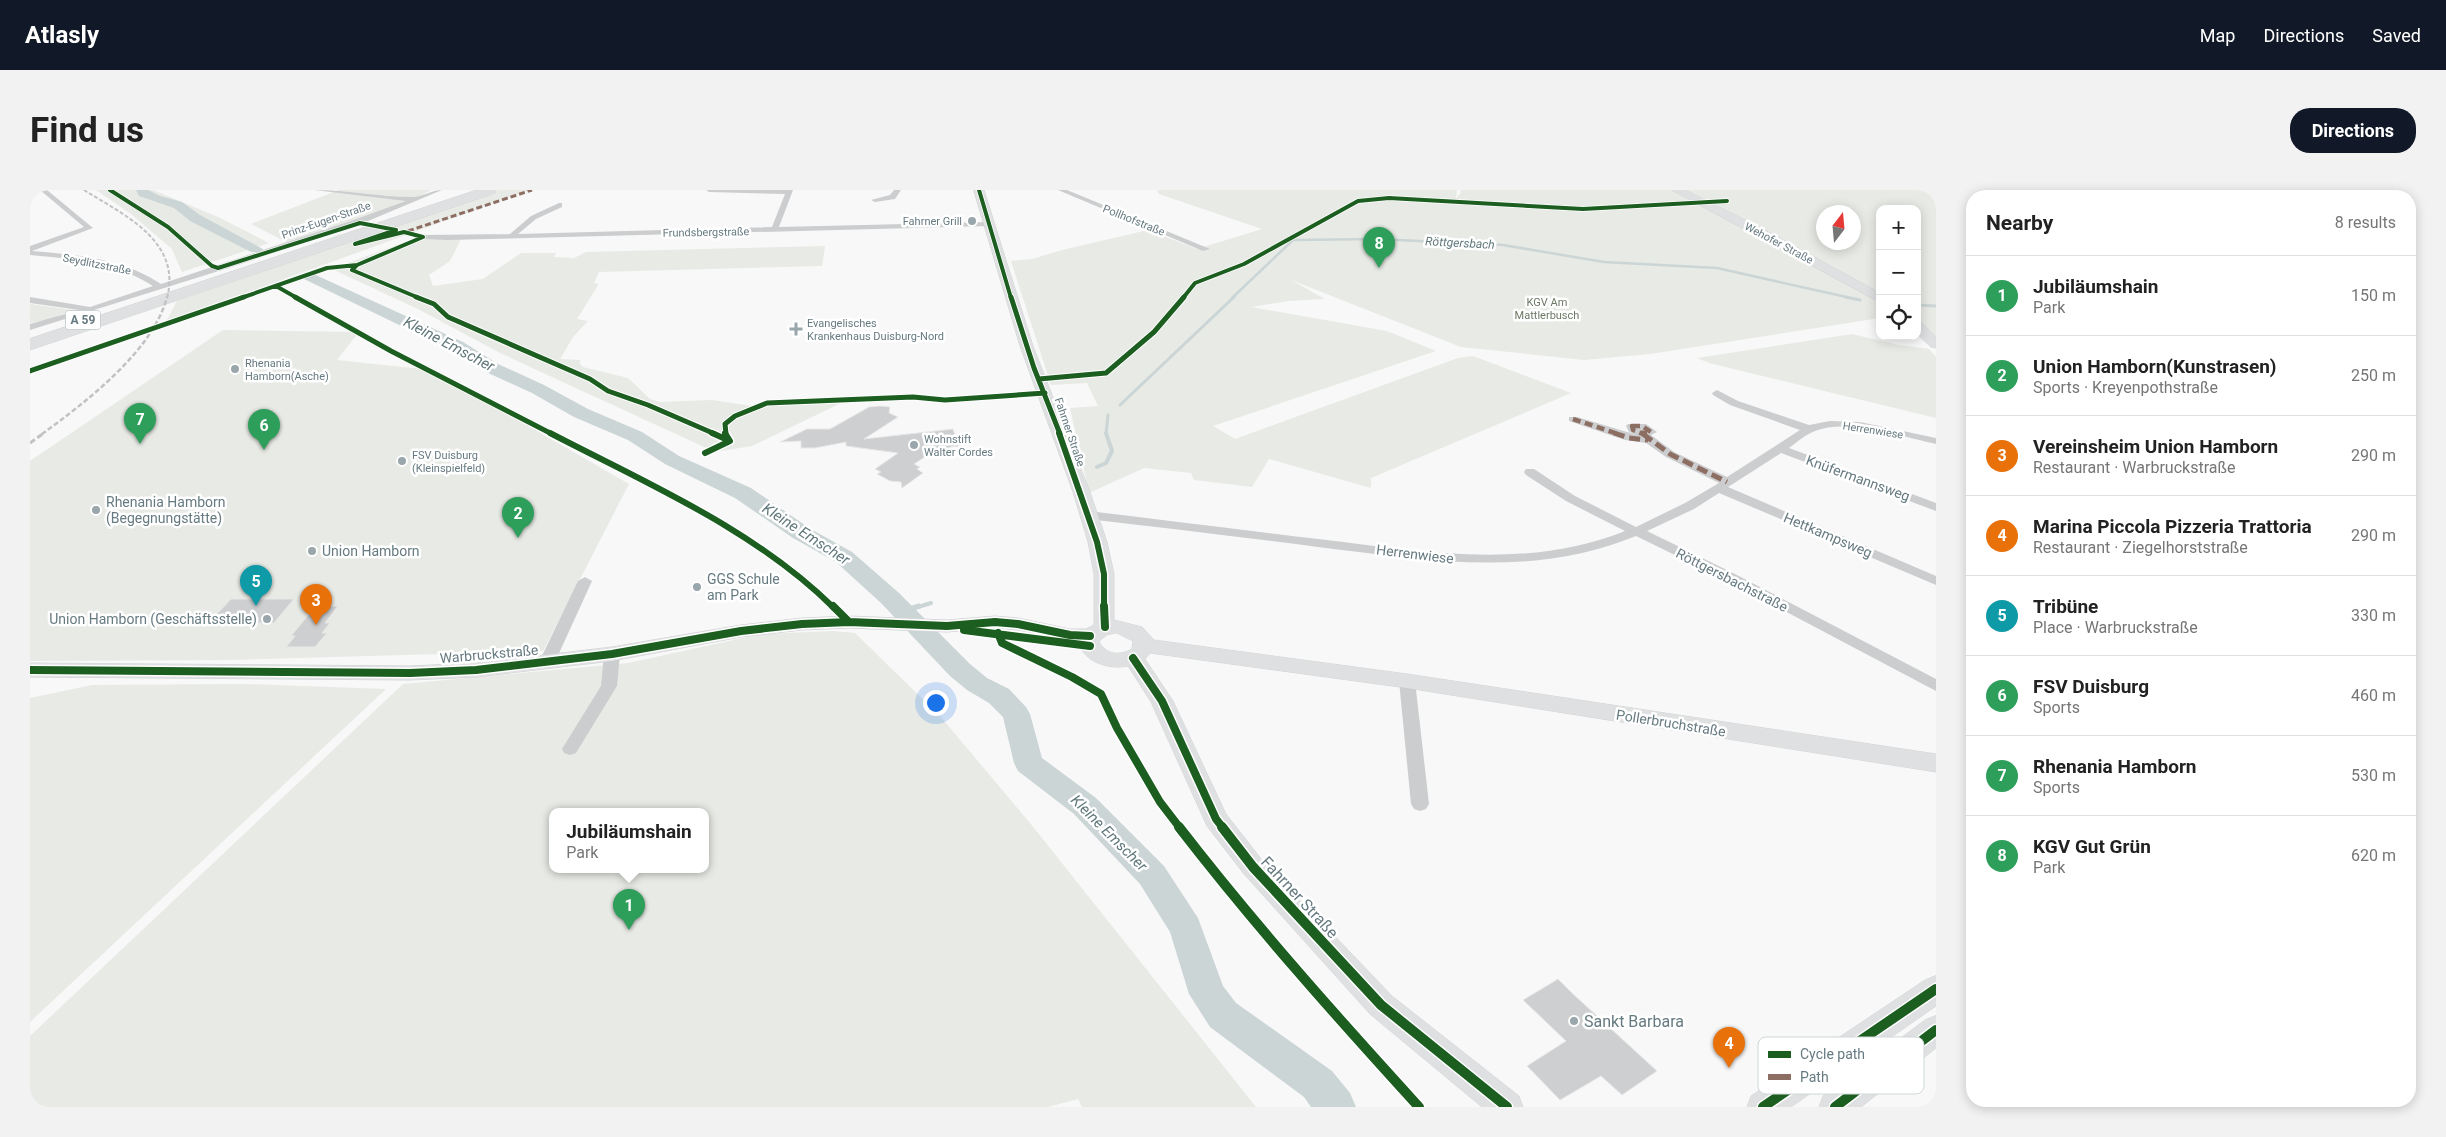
<!DOCTYPE html>
<html lang="en">
<head>
<meta charset="utf-8">
<style>
	body { margin:0; font-family:Roboto,sans-serif; background:#f2f2f2; color:#222 }
	.controls { position:absolute; right:15px; top:15px; display:grid; overflow:hidden; border-radius:10px; box-shadow:0 2px 12px #0003 }
	.controls button { width:45px; height:45px; display:grid; place-items:center; padding:0; border:0; border-bottom:1px solid #e0e0e0; background:#fff; color:#222; font:25px sans-serif }
	.compass { position:absolute; left:1786px; top:15px; width:45px; height:45px; border-radius:50%; background:#fff; box-shadow:0 2px 12px #0003; rotate:16deg }
	.you { position:absolute; left:905px; top:512px; width:18px; height:18px; margin:-12px; border:4px solid #fff; border-radius:50%; background:#1a73e8; box-shadow:0 0 0 8px #1a73e833 }
	.badge { display:grid; place-items:center; width:32px; height:32px; border-radius:50%; background:#111827; color:#fff; font-size:16px; font-weight:700 }
	.pin { position:absolute; translate:-50% -41px; filter:drop-shadow(0 1px 2px #0008) }
	.pin::after { content:''; position:absolute; top:26px; width:18px; height:15px; background:inherit; clip-path:polygon(0 0,100% 0,50% 100%) }
	.popup { position:absolute; left:519px; top:618px; width:160px; height:65px; box-sizing:border-box; display:grid; place-content:center; border-radius:10px; background:#fff; filter:drop-shadow(0 1px 4px #0005); font-size:16px; white-space:nowrap; color:#767676 }
	.popup b { font-size:19px; color:#222 }
	.popup::after { content:''; position:absolute; left:50%; top:100%; margin-left:-10px; border:10px solid transparent; border-top-color:#fff }
	.list { margin:0; padding:0; list-style:none }
	h2 { display:flex; justify-content:space-between; align-items:center; height:65px; margin:0; padding:0 20px; font-size:21px }
	h2 small { font-size:16px; font-weight:400; color:#767676 }
	.list li { display:grid; grid-template-columns:32px 1fr auto; gap:15px; align-items:center; box-sizing:border-box; height:80px; padding:0 20px; border-top:1px solid #e0e0e0 }
	.list b { display:block; font-size:19px; white-space:nowrap }
	.list p { margin:0; font-size:16px; white-space:nowrap; color:#767676 }
	.list em { font-size:16px; font-style:normal; color:#767676 }
	.icon { flex:none; width:28px; height:28px; fill:none; stroke:currentColor; stroke-width:2; stroke-linecap:round; stroke-linejoin:round }
	.map { position:relative; flex:none; width:1906px; height:917px; overflow:hidden; border-radius:20px }
	header { display:flex; align-items:center; gap:30px; box-sizing:border-box; height:70px; padding:0 25px; background:#111827; color:#fff }
	header strong { font-size:24px }
	nav { display:flex; gap:28px; margin-inline-start:auto; font-size:18px }
	.intro { display:flex; align-items:center; justify-content:space-between; box-sizing:border-box; height:120px; padding:0 30px }
	h1 { margin:0; font-size:35px }
	.button { padding:12px 22px; border-radius:20px; background:#111827; color:#fff; font-size:18px; font-weight:700 }
	main { display:flex; gap:30px; padding:0 30px }
	aside { flex:1; background:#fff; border-radius:20px; box-shadow:0 2px 12px #0003 }
	.map>svg:first-child { display:block }
</style>
</head>
<body>
<header>
<strong>Atlasly</strong>
<nav><a>Map</a><a>Directions</a><a>Saved</a></nav>
</header>
<div class="intro"><h1>Find us</h1><a class="button">Directions</a></div>
<main>
<div class="map">
<svg width="1906" height="917" viewBox="0 0 1906 917">
	<rect width="100%" height="100%" fill="#f8f8f8"/>
	<path fill="#e8eae5" fill-rule="evenodd" d="M66 0H123L188 27 239 53 152 82 142 59 101 24Z
		M309 0H401L380 11 256 52 221 34Z
		M469 0H500L136 132 147 111Z
		M1127 0H1427L1426 9 1431 2 1430 0H1641L1835 103 1850 113V128L1620 164 1554 170 1431 157 1261 90 1295 109 1259 111 1221 117 1357 141 1406 161 1183 236 1205 249 1428 168 1443 166 1541 203 1341 288V298L1239 269 1222 297 1164 290 1161 283 1114 278 1059 303 1040 218 1068 216 1057 193 1021 195 981 71 1002 69 1032 60 1118 40 1167 59 1232 39 1129 4Z
		M1649 0H1906V149L1887 133V19H1850V107ZM1794 22H1824V52H1794Z
		M388 47 431 49 420 71 399 85 403 96 453 89 491 63H526L524 67 544 68 556 62 795 56 792 76 569 82 564 93 569 94 547 129 558 131 543 147 530 169 550 170V174L553 177 598 188 620 209 630 212 682 210 722 216 811 213 722 256 685 262 470 163 388 119 302 79Z
		M0 114 43 120 17 130 0 133Z
		M193 140 329 142 307 170 401 180 599 294 513 461 198 470 0 471V271Z
		M1822 144 1869 155 1899 159 1906 167V228L1679 173 1667 168Z
		M802 441 825 443 910 526 1000 633 1226 917H1052L1048 909 1018 917H0V846L373 494 598 473 731 444ZM523 621H675V679H523Z
		M214 494 356 499 0 832V508L62 495Z"/>
	<g fill="none" stroke-linecap="round" stroke-linejoin="round">
		<path stroke="#cbd5d6" stroke-width="2.5" d="M1202 108 1263 50 1346 49 1473 55 1574 72 1687 78 1821 108"/>
		<path stroke="#cbd5d6" stroke-width="3" d="M1815 107 1830 110
			M1887 115 1906 116
			M1090 215 1204 107
			M1076 244 1078 225"/>
		<path stroke="#cbd5d6" stroke-width="4" d="M1067 277 1076 273 1082 261 1076 243
			M885 418 901 413"/>
		<path stroke="#cbd5d6" stroke-width="5" d="M873 421 889 416"/>
		<path fill="#cbd5d6" fill-rule="evenodd" d="M106 0H118L130 6 152 12 170 25 233 59 231 62H221L160 31 144 18 109 6Z
			M279 82 433 152 468 174 514 195 558 219 612 242 649 266 721 298 779 338 822 362 869 403 940 474 957 488 979 499 996 517 1000 524 1012 568 1066 608 1134 676 1168 728 1193 796 1206 813 1302 881 1320 903 1326 917H1281L1274 907 1180 837 1159 804 1140 742 1110 694 1044 624 988 581 984 573 973 527 959 513 937 500 920 486 851 413 806 372 763 348 705 308 635 274 598 250 544 227 502 203 456 182 421 160 274 89 272 86 274 83Z"/>
	</g>
	<path fill="#cdcfd0" stroke="#e8e8e8" d="M850 216 860 217 859 223 868 227 834 249 923 239 929 256 920 257V259L906 260 884 274 890 277 887 279 893 283 872 298 871 292 860 291 847 284 851 282 845 279 868 263 816 256V252L785 258H771V251L750 252 777 239H800L839 217Z
		M201 409H264L244 433H213L220 425H186Z
		M289 416H308L295 433H300L292 443H297L285 457H256L265 446H261L279 424H283Z
		M1528 789 1542 803 1627 881 1592 905 1571 886 1530 910 1497 876 1536 851 1493 810Z"/>
	<g fill="none" stroke-linecap="round" stroke-linejoin="round">
		<defs>
			<path id="secondary" d="M944 0H954L1003 156 1060 302 1077 352 1084 384V430L1112 437 1124 450 1377 484 1906 564V582L1377 498 1120 463 1115 469 1143 511 1196 624 1232 670 1362 806 1489 906 1493 917H1452L1340 824 1214 684 1177 636 1121 512 1098 476C1078 480 1054 472 1048 452L988 440 965 438 917 442 819 438 772 440 711 447 582 471 446 487 380 490 0 487V473L380 476 446 473 582 457 711 435 772 428 819 426 917 430 965 426 988 428 1040 439H1056L1064 435V384L1058 352 1043 302 990 156ZM1087 443 1103 451 1102 459C1090 466 1075 465 1069 451L1077 445Z
				M1642 0H1655L1731 38 1850 103V112Z
				M1887 132 1892 133 1906 147V158L1901 157 1887 144Z
				M1906 786V816L1761 917H1717L1721 906 1895 790Z
				M1906 826V858L1831 917H1789L1793 906 1895 830Z"/>
			<path id="highway" d="M447 0H466L465 3 0 160V149Z"/>
		</defs>
		<use href="#secondary" stroke="#d3d4d5" stroke-width="1"/>
		<use href="#highway" stroke="#d4d5d5" stroke-width="1"/>
		<path fill="#cbcdce" fill-rule="evenodd" d="M10 0H17L63 38 2 61C48 65 92 68 131 94L332 27 376 11 284 0C317 0 349 7 382 7 392 7 402 0 412 0L338 31 211 74 0 140V134L49 120 0 113V107L60 117 123 96C86 72 43 69 0 65V56L54 37Z
			M676 0H763L749 37 960 32 964 34 960 36 417 50 393 49 389 47 393 45 480 44 501 26 529 13H532V17L506 29 488 44 742 37 755 4 679 2Z
			M864 0H871L865 9 845 12 841 10 860 5Z
			M1028 0H1037L1180 59 1173 61Z
			M1687 200 1708 211 1779 235 1800 231 1830 232 1906 248V254C1872 247 1818 228 1785 241 1775 245 1767 252 1759 258L1906 313V321L1751 263 1698 297 1906 386V395L1689 303 1664 319 1617 341 1705 384 1906 489V501L1696 390 1606 346C1501 389 1396 370 1288 357 1211 347 1135 338 1058 329L1052 325 1058 321C1135 330 1211 340 1288 349 1390 361 1496 381 1595 341L1536 311 1496 285 1494 282 1496 279H1504L1545 306 1606 337 1655 313 1689 293 1636 267 1616 253 1595 250 1539 231V227H1547L1607 245 1599 242 1596 236 1598 234H1616L1627 242 1621 245 1644 262 1697 287 1770 240 1700 215 1683 205 1682 203Z
			M555 387 562 391 525 472 517 477 512 475 509 472 548 391Z
			M582 459 590 464 587 496 546 563 540 565 534 563 532 559 571 496 574 464Z
			M1377 486 1383 487 1385 491 1399 614 1396 619 1390 621 1384 619 1381 614 1369 491 1371 487Z"/>
		<use href="#secondary" fill="#dfe0e1" fill-rule="evenodd"/>
		<use href="#highway" fill="#dfe0e1" fill-rule="evenodd"/>
		<path stroke="#c1c2c3" stroke-width="2" stroke-dasharray="4 2" stroke-linecap="butt" d="M54 0C94 25 152 51 137 108"/>
		<path stroke="#c1c2c3" stroke-width="2.5" stroke-dasharray="5 2.5" stroke-linecap="butt" d="M12 244C56 212 123 161 137 107"/>
		<path stroke="#c1c2c3" stroke-width="3" stroke-dasharray="6 3" stroke-linecap="butt" d="M0 253 14 243"/>
		<path stroke="#8d6e63" stroke-width="3" stroke-dasharray="6 3" stroke-linecap="butt" d="M378 41 502 0"/>
		<path stroke="#8d6e63" stroke-width="4.5" stroke-dasharray="8 4.5" stroke-linecap="butt" d="M1543 229 1588 244
			M1602 236H1612L1621 242 1613 244 1603 240Z"/>
		<path stroke="#8d6e63" stroke-width="5" stroke-dasharray="11 5" stroke-linecap="butt" d="M1584 243 1599 248 1618 250
			M1611 243H1617
			M1613 244 1640 264 1697 292"/>
		<defs>
			<path id="cycleway-far4" d="M80 0 138 37 182 76 188 78 330 33 366 40
				M949 0 981 108
				M327 75 322 80 389 108
				M246 96 267 108
				M211 108 297 78 327 75 393 47 374 42 325 54 366 40
				M1153 108 1165 93 1214 74 1328 11 1359 8 1553 19 1697 11"/>
			<path id="cycleway-far3" d="M265 107 361 161 522 244
				M386 107 404 114 418 127 560 189 578 201 618 215 685 244
				M981 107 1004 178 1030 244
				M0 181 214 107
				M1009 189 1076 183 1124 142 1154 107
				M696 244 695 234 705 226 737 213 883 207 915 210 1015 203"/>
			<path id="cycleway-far2" d="M520 243C618 294 724 339 804 418
				M695 243 700 251
				M1029 243 1067 352 1074 384V418
				M675 263 700 251 682 243"/>
			<path id="cycleway-far1" d="M803 416 819 432
				M1074 416 1075 437
				M934 440 1060 456
				M968 443 972 453 1042 487 1071 504 1087 538 1130 612 1150 638
				M1103 468 1132 511 1186 629 1193 638
				M0 480 380 483 446 480 582 464 711 441 772 434 819 432 917 436 965 432 988 434 1040 445 1060 446"/>
			<path id="cycleway" d="M1149 637C1224 734 1306 826 1389 917
				M1192 637 1223 677 1351 815 1477 917
				M1733 917 1906 799
				M1805 917 1906 840"/>
		</defs>
		<use href="#cycleway-far4" stroke="#fff" stroke-width="5.5"/>
		<use href="#cycleway-far3" stroke="#fff" stroke-width="7"/>
		<use href="#cycleway-far2" stroke="#fff" stroke-width="9"/>
		<use href="#cycleway-far1" stroke="#fff" stroke-width="11"/>
		<use href="#cycleway" stroke="#fff" stroke-width="13"/>
		<use href="#cycleway-far4" stroke="#1b5e20" stroke-width="4"/>
		<use href="#cycleway-far3" stroke="#1b5e20" stroke-width="5"/>
		<use href="#cycleway-far2" stroke="#1b5e20" stroke-width="6"/>
		<use href="#cycleway-far1" stroke="#1b5e20" stroke-width="8"/>
		<use href="#cycleway" stroke="#1b5e20" stroke-width="10"/>
	</g>
	<g fill="#99a6ab" stroke="#fff" stroke-width="2">
		<circle cx="942" cy="31" r="5"/>
		<path d="M763.5 131.5h5v5h5v5h-5v5h-5v-5h-5v-5h5z"/>
		<circle cx="205" cy="179" r="5"/>
		<circle cx="884" cy="255" r="5"/>
		<circle cx="372" cy="271" r="5"/>
		<circle cx="66" cy="320" r="5"/>
		<circle cx="282" cy="361" r="5"/>
		<circle cx="667" cy="397" r="5"/>
		<circle cx="237" cy="429" r="5"/>
		<circle cx="1544" cy="831" r="5"/>
	</g>
	<g text-anchor="middle" stroke-width="5" stroke-linejoin="round" paint-order="stroke">
		<g font-size="11" fill="#667a81" stroke="#fff">
			<text transform="translate(296 30) rotate(-19)" y="4">Prinz-Eugen-Straße</text>
			<text transform="translate(1104 30) rotate(22)" y="4">Pollhofstraße</text>
			<text transform="translate(676 42) rotate(-1)" y="4">Frundsbergstraße</text>
			<text transform="translate(1749 53) rotate(28)" y="4">Wehofer Straße</text>
			<text transform="translate(67 74) rotate(11)" y="4">Seydlitzstraße</text>
			<text transform="translate(1843 240) rotate(9)" y="4">Herrenwiese</text>
			<text transform="translate(1040 242) rotate(71)" y="4">Fahrner Straße</text>
		</g>
		<g font-size="11" fill="#667a81" stroke="#fff" text-anchor="start">
			<text x="932" y="35" text-anchor="end">Fahrner Grill</text>
			<text x="777" y="137">Evangelisches<tspan x="777" dy="13">Krankenhaus Duisburg-Nord</tspan></text>
			<text x="215" y="177">Rhenania<tspan x="215" dy="13">Hamborn(Asche)</tspan></text>
			<text x="894" y="253">Wohnstift<tspan x="894" dy="13">Walter Cordes</tspan></text>
			<text x="382" y="269">FSV Duisburg<tspan x="382" dy="13">(Kleinspielfeld)</tspan></text>
		</g>
		<g font-size="11" fill="#6c7964" stroke="#fff">
			<text x="1517" y="116">KGV Am<tspan x="1517" dy="13">Mattlerbusch</tspan></text>
		</g>
		<g font-size="12" font-style="italic" fill="#60787b" stroke="#fff">
			<text transform="translate(1430 53) rotate(3)" y="4">Röttgersbach</text>
		</g>
		<rect fill="#fff" stroke="#94a2a7" stroke-width="1" x="35.5" y="120.5" width="35" height="19" rx="4"/>
		<g font-size="12" font-weight="bold" fill="#667a81">
			<text x="53" y="134">A 59</text>
		</g>
		<g font-size="14" fill="#667a81" stroke="#fff">
			<text transform="translate(1828 288) rotate(20)" y="5">Knüfermannsweg</text>
			<text transform="translate(1798 345) rotate(23)" y="5">Hettkampsweg</text>
			<text transform="translate(1385 364) rotate(7)" y="5">Herrenwiese</text>
			<text transform="translate(1702 390) rotate(27)" y="5">Röttgersbachstraße</text>
			<text transform="translate(459 464) rotate(-5)" y="5">Warbruckstraße</text>
			<text transform="translate(1641 533) rotate(9)" y="5">Pollerbruchstraße</text>
		</g>
		<g font-size="14" fill="#667a81" stroke="#fff" text-anchor="start">
			<text x="76" y="317">Rhenania Hamborn<tspan x="76" dy="16">(Begegnungstätte)</tspan></text>
			<text x="292" y="366">Union Hamborn</text>
			<text x="677" y="394">GGS Schule<tspan x="677" dy="16">am Park</tspan></text>
			<text x="227" y="434" text-anchor="end">Union Hamborn (Geschäftsstelle)</text>
		</g>
		<g font-size="15" font-style="italic" fill="#60787b" stroke="#fff">
			<text transform="translate(419 154) rotate(28)" y="5">Kleine Emscher</text>
			<text transform="translate(776 344) rotate(33)" y="5">Kleine Emscher</text>
			<text transform="translate(1079 643) rotate(45)" y="5">Kleine Emscher</text>
		</g>
		<g font-size="16" fill="#667a81" stroke="#fff">
			<text transform="translate(1270 707) rotate(47)" y="6">Fahrner Straße</text>
		</g>
		<g font-size="16" fill="#667a81" stroke="#fff" text-anchor="start">
			<text x="1554" y="837">Sankt Barbara</text>
		</g>
	</g>
	<rect x="1728" y="847" width="166" height="57" rx="8" fill="#fff" stroke="#d1d7d9" stroke-width="1"/>
	<rect x="1738" y="861" width="23" height="7" fill="#1b5e20"/>
	<rect x="1738" y="884" width="23" height="6" fill="#8d6e63"/>
	<g font-size="14" fill="#667a81">
		<text x="1770" y="869">Cycle path</text>
		<text x="1770" y="892">Path</text>
	</g>
</svg>
<div class="controls">
<button>+</button>
<button>−</button>
<button><svg class="icon" aria-label="locate" viewBox="0 0 24 24"><circle cx="12" cy="12" r="6"/><path d="M12 2v4M12 18v4M2 12h4M18 12h4"/></svg></button>
</div>
<svg class="compass" viewBox="-18 -18 36 36"><path d="M0-13l5 13h-10z" fill="#e53935"/><path d="M0 13l5-13h-10z" fill="#767676"/></svg>
<div class="you"></div>
<div class="pin badge" style="left:599px;top:740px;background:#2e9e5b">1</div>
<div class="popup"><b>Jubiläumshain</b>Park</div>
<div class="pin badge" style="left:488px;top:348px;background:#2e9e5b">2</div>
<div class="pin badge" style="left:286px;top:435px;background:#e8710a">3</div>
<div class="pin badge" style="left:1699px;top:878px;background:#e8710a">4</div>
<div class="pin badge" style="left:226px;top:416px;background:#0f9aa8">5</div>
<div class="pin badge" style="left:234px;top:260px;background:#2e9e5b">6</div>
<div class="pin badge" style="left:110px;top:254px;background:#2e9e5b">7</div>
<div class="pin badge" style="left:1349px;top:78px;background:#2e9e5b">8</div>
</div>
<aside>
<h2>Nearby<small>8 results</small></h2>
<ul class="list">
<li><span class="badge" style="background:#2e9e5b">1</span><div><b>Jubiläumshain</b><p>Park</p></div><em>150 m</em></li>
<li><span class="badge" style="background:#2e9e5b">2</span><div><b>Union Hamborn(Kunstrasen)</b><p>Sports · Kreyenpothstraße</p></div><em>250 m</em></li>
<li><span class="badge" style="background:#e8710a">3</span><div><b>Vereinsheim Union Hamborn</b><p>Restaurant · Warbruckstraße</p></div><em>290 m</em></li>
<li><span class="badge" style="background:#e8710a">4</span><div><b>Marina Piccola Pizzeria Trattoria</b><p>Restaurant · Ziegelhorststraße</p></div><em>290 m</em></li>
<li><span class="badge" style="background:#0f9aa8">5</span><div><b>Tribüne</b><p>Place · Warbruckstraße</p></div><em>330 m</em></li>
<li><span class="badge" style="background:#2e9e5b">6</span><div><b>FSV Duisburg</b><p>Sports</p></div><em>460 m</em></li>
<li><span class="badge" style="background:#2e9e5b">7</span><div><b>Rhenania Hamborn</b><p>Sports</p></div><em>530 m</em></li>
<li><span class="badge" style="background:#2e9e5b">8</span><div><b>KGV Gut Grün</b><p>Park</p></div><em>620 m</em></li>
</ul>
</aside>
</main>
</body>
</html>
